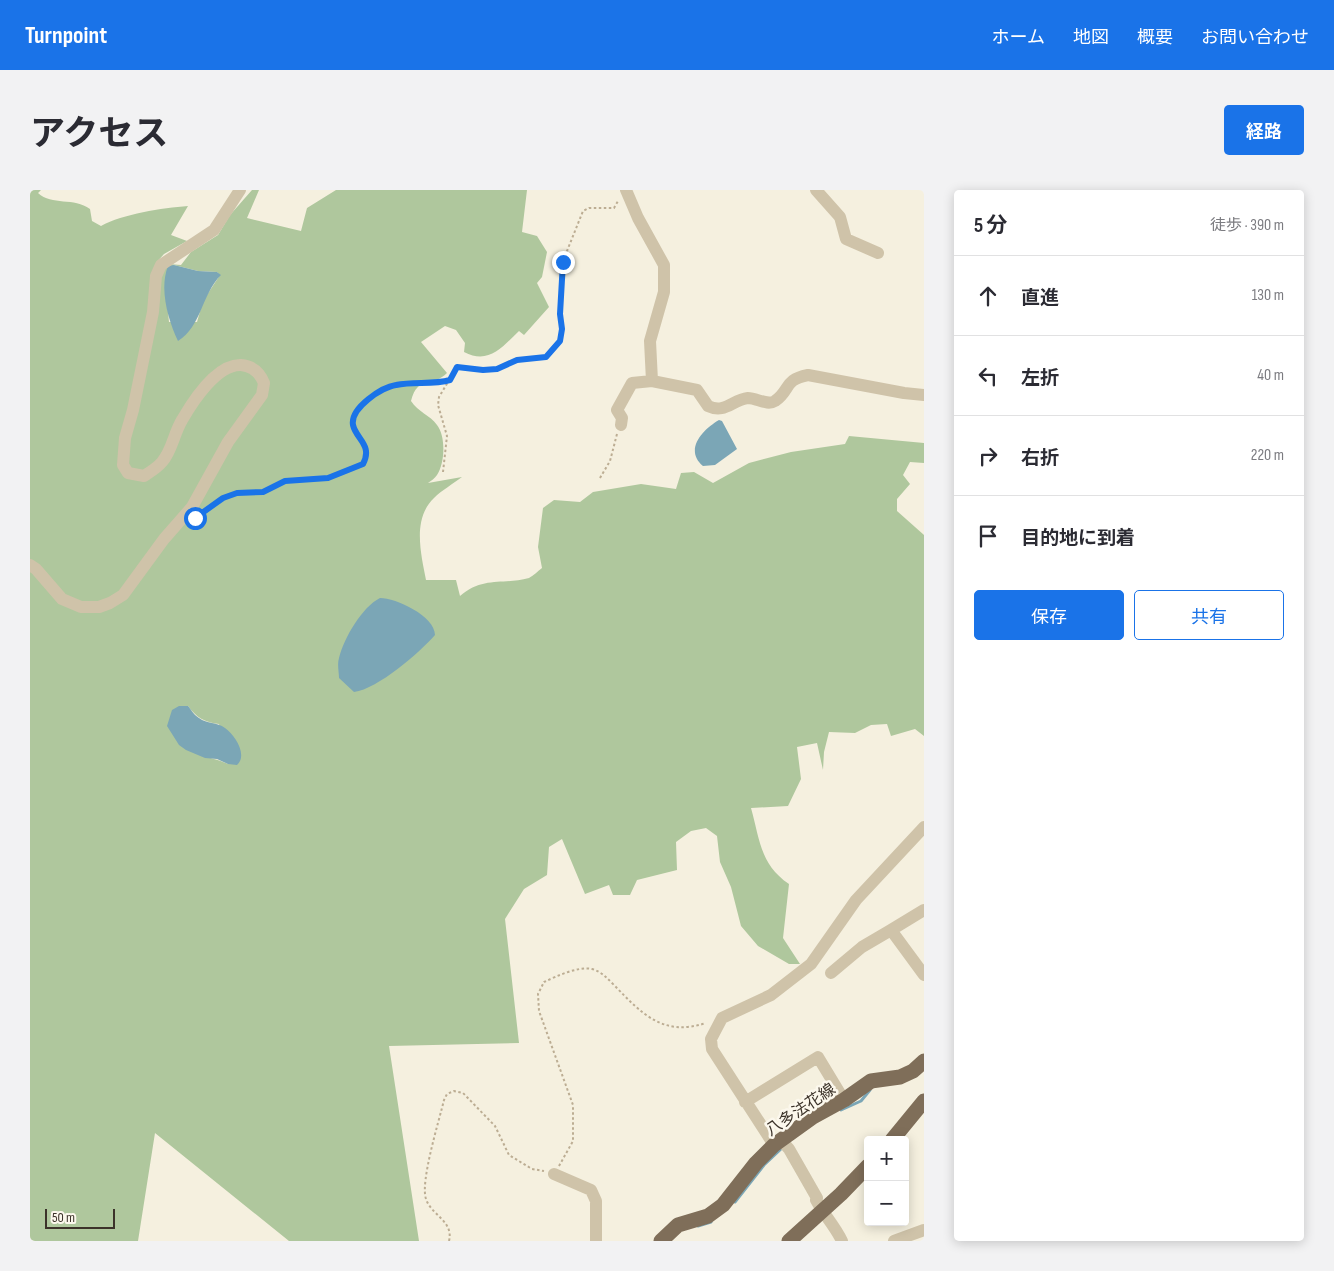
<!DOCTYPE html>
<html lang="ja">
<head>
<meta charset="utf-8">
<style>
	body { margin:0; font-family:"Sofia Sans Condensed","Noto Sans JP",sans-serif; background:#f2f2f3; color:#2b2b33 }
	.controls { position:absolute; right:15px; bottom:15px; display:grid; overflow:hidden; border-radius:5px; box-shadow:0 2px 12px #0003 }
	.controls button { width:45px; height:45px; display:grid; place-items:center; padding:0; border:0; border-bottom:1px solid #e1e1e2; background:#fff; color:#2b2b33; font:25px sans-serif }
	.scale { position:absolute; left:15px; bottom:12px; width:70px; box-sizing:border-box; padding-left:5px; border:2px solid #3c332a; border-top:0; font-size:14px; line-height:18px; white-space:nowrap; color:#3c332a; -webkit-text-stroke:4px #fcf8ed; paint-order:stroke }
	.stop { position:absolute; width:15px; height:15px; margin:-11px; border:4px solid #1a73e8; border-radius:50%; background:#fff }
	.stop.end { background:#1a73e8; border-color:#fff; box-shadow:0 1px 5px #0008 }
	.list { margin:0; padding:0; list-style:none }
	h2 { display:flex; justify-content:space-between; align-items:center; height:65px; margin:0; padding:0 20px; font-size:21px }
	h2 small { font-size:16px; font-weight:400; color:#7c7c81 }
	.list li { display:grid; grid-template-columns:32px 1fr auto; gap:15px; align-items:center; box-sizing:border-box; height:80px; padding:0 20px; border-top:1px solid #e1e1e2 }
	.list b { display:block; font-size:19px; white-space:nowrap }
	.list em { font-size:16px; font-style:normal; color:#7c7c81 }
	.actions { display:flex; gap:10px; padding:15px 20px }
	.actions a { flex:1; padding:11px 0; border:1px solid #1a73e8; border-radius:5px; text-align:center; font-size:18px; color:#1a73e8 }
	.actions .main { background:#1a73e8; color:#fff }
	.icon { flex:none; width:28px; height:28px; fill:none; stroke:currentColor; stroke-width:2; stroke-linecap:round; stroke-linejoin:round }
	.map { position:relative; flex:none; width:894px; height:1051px; overflow:hidden; border-radius:5px }
	header { display:flex; align-items:center; gap:30px; box-sizing:border-box; height:70px; padding:0 25px; background:#1a73e8; color:#fff }
	header strong { font-size:24px }
	nav { display:flex; gap:28px; margin-inline-start:auto; font-size:18px }
	.intro { display:flex; align-items:center; justify-content:space-between; box-sizing:border-box; height:120px; padding:0 30px }
	h1 { margin:0; font-size:35px }
	.button { padding:12px 22px; border-radius:5px; background:#1a73e8; color:#fff; font-size:18px; font-weight:700 }
	main { display:flex; gap:30px; padding:0 30px }
	aside { flex:1; background:#fff; border-radius:5px; box-shadow:0 2px 12px #0003 }
	.map>svg:first-child { display:block }
</style>
</head>
<body>
<header>
<strong>Turnpoint</strong>
<nav><a>ホーム</a><a>地図</a><a>概要</a><a>お問い合わせ</a></nav>
</header>
<div class="intro"><h1>アクセス</h1><a class="button">経路</a></div>
<main>
<div class="map">
<svg width="894" height="1051" viewBox="0 0 894 1051">
	<rect width="100%" height="100%" fill="#f5f0df"/>
	<path fill="#afc79d" fill-rule="evenodd" d="M0 0H11L8 3C22 16 44 7 60 19L62 31 71 36C93 24 132 18 158 16L141 45 157 51 134 64 126 73 151 75 161 62 188 45 200 25 222 0H229L217 28 271 41 277 18 306 0H497L492 42 507 46 517 62 512 87 507 93 519 117 494 145 489 141C472 157 459 175 434 162L435 153 426 140 415 136 391 152 417 183C404 197 388 184 381 211 388 222 400 225 407 235 416 246 415 273 407 285 405 288 401 291 398 293L432 287C423 294 412 300 404 308 382 329 391 364 396 390H426L430 406C453 386 473 395 499 388 503 386 508 381 512 378L508 357 513 318 524 310 550 312 563 302 611 294 646 299 651 283 664 282 683 293 719 273 761 262 815 254 819 246 894 253V273L880 272 873 285 880 294 867 309V321L894 345V546L885 539 861 546 857 534 841 535 825 543 799 542 794 562 793 580 787 553 767 557 771 589 758 616 721 618C730 650 730 674 759 694L753 748 770 774H759L728 756 711 736 701 697 690 672 687 646 676 638 661 641 646 652 647 680 607 690 600 705H583L579 695 555 704 532 649 519 657 517 685 494 699 475 729 489 853 359 856 389 1051H259L125 943 108 1051H0ZM144 75 168 81 187 82 190 85 173 111 167 132H139L136 101ZM158 516C167 528 174 532 189 534L198 574C179 565 155 566 144 545Z"/>
	<path fill="#7ba6b6" d="M144 75 168 81 187 82 191 85C171 105 172 136 148 151 138 130 129 99 138 76Z
		M689 230 692 231 707 259 685 275 673 276C654 260 672 240 689 230Z
		M350 408C366 408 405 426 405 445 390 462 348 499 324 502L309 488C309 482 307 474 309 468 314 448 332 417 350 408Z
		M149 516H158C162 521 164 525 169 528 177 534 187 532 195 538 205 545 218 565 207 575L198 574 187 569 175 568 156 560 149 555 137 536 142 520Z"/>
	<g fill="none" stroke-linecap="round" stroke-linejoin="round">
		<path stroke="#7ba6b6" stroke-width="3" d="M811 920 831 911 840 900
			M705 1012 734 975 752 958
			M668 1036 681 1032"/>
		<path stroke="#bcad93" stroke-width="2" stroke-dasharray="2.5 2.5" stroke-linecap="butt" d="M413 282 417 246 408 215 409 207 427 177 453 180 467 179 487 170 516 167 523 161 530 151 532 139 530 124 533 71 553 21 559 18H584L588 11
			M570 288 580 271 587 244
			M171 324 193 308 207 303 233 302 255 291 298 287 333 274C343 255 326 249 323 235 320 219 352 197 366 195 384 191 402 195 420 190
			M529 976 543 951V915L509 821 508 804 514 792C527 786 548 776 562 779 572 782 577 788 584 795 612 824 633 847 676 833
			M419 1051C424 1031 401 1025 396 1009 390 992 409 931 414 910L417 904 424 901 433 903 465 936 479 965 502 979 514 981"/>
		<path stroke="#cfc3a9" stroke-width="12" d="M596 0 608 28 634 75V102L620 151 622 191 667 200 678 216C695 224 702 210 718 208 727 208 737 216 745 211 761 200 753 190 778 185L874 203 894 205
			M786 0 810 27 816 49 848 63
			M591 235 592 228 587 220 602 193 622 191
			M0 375 6 379 32 409 51 417H69L80 413 93 405 134 349 162 317 198 252 232 205 234 193C230 183 223 176 211 175 187 174 163 211 152 230 144 243 142 261 132 272 127 278 120 282 114 286L98 283 93 275 95 248 103 220 123 122 126 86 131 75 184 40 210 0
			M894 720 861 740 894 785
			M801 783 832 757 861 740
			M715 912 788 867 814 910
			M751 950 759 959 787 1008 786 1010C794 1025 805 1036 812 1051
			M744 955 682 859 681 849 692 828 741 805 781 774 826 710 894 637
			M524 984 561 1000 566 1011V1051
			M864 1051 894 1040"/>
		<path stroke="#7f6e59" stroke-width="15" d="M862 950 894 911
			M631 1051 648 1035 678 1026 693 1015 726 973 744 955 783 927 814 910 841 891 870 887 883 881 894 871
			M759 1051 811 1004 838 976"/>
	</g>
	<g fill="none" stroke-linecap="round" stroke-linejoin="round">
		<path stroke="#1a73e8" stroke-width="6" d="M165 328 193 308 207 303 233 302 255 291 298 288 333 274C343 255 326 249 323 235 320 218 352 197 366 195 384 191 402 195 420 190L427 177 453 180 467 179 487 170 516 167 530 151 532 139 530 124 533 72"/>
	</g>
	<g text-anchor="middle" stroke-width="5" stroke-linejoin="round" paint-order="stroke">
		<g font-size="16" fill="#3c332a" stroke="#fcf8ed">
			<text transform="translate(770 919) rotate(-34)" y="6">八多法花線</text>
		</g>
	</g>
</svg>
<div class="controls">
<button>+</button>
<button>−</button>
</div>
<div class="scale">50 m</div>
<div class="stop" style="left:165px;top:328px"></div>
<div class="stop end" style="left:533px;top:72px"></div>
</div>
<aside>
<h2>5 分<small>徒歩 · 390 m</small></h2>
<ul class="list">
<li><svg class="icon" aria-label="ahead" viewBox="0 0 24 24"><path d="M12 20V5M6 11l6-6 6 6"/></svg><div><b>直進</b></div><em>130 m</em></li>
<li><svg class="icon" aria-label="left" viewBox="0 0 24 24"><path d="M17 20v-9H6M10 6l-5 5 5 5"/></svg><div><b>左折</b></div><em>40 m</em></li>
<li><svg class="icon" aria-label="right" viewBox="0 0 24 24"><path d="M7 20v-9h11M14 6l5 5-5 5"/></svg><div><b>右折</b></div><em>220 m</em></li>
<li><svg class="icon" aria-label="arrive" viewBox="0 0 24 24"><path d="M6 21V4h12l-3 4 3 4H6"/></svg><div><b>目的地に到着</b></div></li>
</ul>
<div class="actions"><a class="main">保存</a><a>共有</a></div>
</aside>
</main>
</body>
</html>
